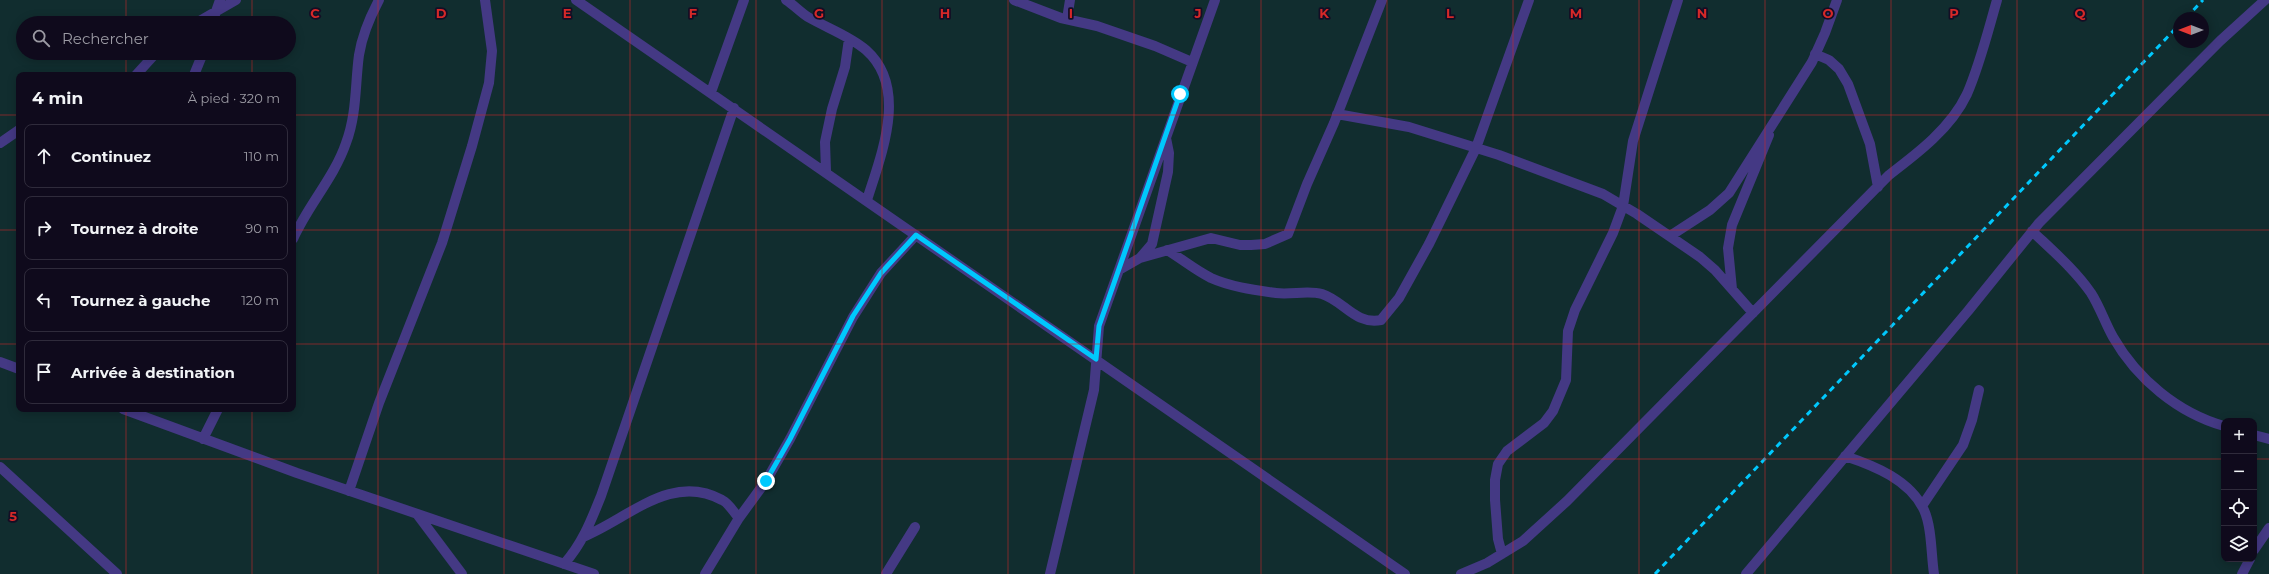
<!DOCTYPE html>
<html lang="fr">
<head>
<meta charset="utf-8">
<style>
	body { margin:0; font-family:Montserrat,sans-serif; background:#181325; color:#f1f3f6 }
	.controls { position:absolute; right:12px; bottom:12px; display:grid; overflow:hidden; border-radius:8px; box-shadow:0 2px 10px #0003 }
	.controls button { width:36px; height:36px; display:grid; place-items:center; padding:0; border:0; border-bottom:1px solid #2f2b3b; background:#0f0a1c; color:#f1f3f6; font:20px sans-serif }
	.compass { position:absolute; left:2173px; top:12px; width:36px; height:36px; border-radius:50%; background:#0f0a1c; box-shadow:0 2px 10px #0003; rotate:270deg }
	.stop { position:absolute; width:12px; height:12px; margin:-9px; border:3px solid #00c8fd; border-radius:50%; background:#fff }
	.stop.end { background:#00c8fd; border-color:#fff; box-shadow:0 1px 4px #0008 }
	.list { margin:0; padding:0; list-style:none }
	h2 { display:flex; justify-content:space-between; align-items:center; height:52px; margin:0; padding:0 16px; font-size:17px }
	h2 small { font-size:13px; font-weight:400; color:#9b9aa3 }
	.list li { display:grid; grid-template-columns:26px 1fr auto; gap:12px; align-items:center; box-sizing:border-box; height:64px; margin:0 8px 8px; padding:0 8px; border:1px solid #2f2b3b; border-radius:8px }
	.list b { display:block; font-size:15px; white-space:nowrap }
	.list em { font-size:13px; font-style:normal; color:#9b9aa3 }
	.icon { flex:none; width:22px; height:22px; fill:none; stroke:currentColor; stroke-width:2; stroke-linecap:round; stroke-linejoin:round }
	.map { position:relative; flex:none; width:2269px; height:574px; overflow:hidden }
	.search { position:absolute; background:#0f0a1c; box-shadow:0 2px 10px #0003; left:16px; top:16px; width:280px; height:44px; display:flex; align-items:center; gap:10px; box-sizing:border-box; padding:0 14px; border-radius:22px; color:#9b9aa3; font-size:15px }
	.panel { position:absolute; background:#0f0a1c; box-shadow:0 2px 10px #0003; left:16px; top:72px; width:280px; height:340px; border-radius:8px }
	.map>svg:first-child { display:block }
</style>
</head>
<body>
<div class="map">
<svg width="2269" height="574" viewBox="0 0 2269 574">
	<rect width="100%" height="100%" fill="#140e25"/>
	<path fill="#112d2f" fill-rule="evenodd" d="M0 0H2269V574H0ZM2179 18H2203V42H2179ZM23 23H289V53H23ZM19 75H293V409H19ZM2224 421H2254V559H2224Z"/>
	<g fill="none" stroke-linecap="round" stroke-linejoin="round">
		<path stroke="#443984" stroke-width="10" d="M576 0 1405 574
			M786 0C794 5 800 12 808 17 827 28 850 36 866 50 909 88 881 155 867 200
			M1014 0 1061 18 1097 26 1155 46 1192 62
			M1067 19 1070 0
			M196 23 236 0
			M212 23 220 0
			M1815 54 1829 60 1839 69 1848 84 1870 144 1878 187
			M136 75 156 53
			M194 75 203 53
			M711 92 744 0
			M1337 114 1409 127 1499 155 1603 194 1637 214 1700 257 1715 270 1753 313
			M0 143 19 130
			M826 171 825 142 832 109 845 67 849 39
			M2032 231C2053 251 2075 270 2091 293 2100 307 2105 323 2113 337 2137 379 2178 413 2224 426
			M1670 236 1710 210 1729 193 1812 62 1825 33 1837 0
			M293 239C308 205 334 178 346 143 357 114 355 84 359 55 362 36 370 17 379 0
			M1167 250C1182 259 1195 270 1211 278 1231 287 1255 290 1276 293 1291 295 1308 290 1322 294 1344 301 1355 325 1381 320L1399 298 1429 244 1476 148 1529 0
			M1140 258 1211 238 1240 245H1251L1265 244 1288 234 1307 184 1334 123 1382 0
			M1119 270 1140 258 1152 244 1168 172 1169 153 1166 138
			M1732 289 1728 248 1732 225 1769 135
			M0 362 19 369
			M123 409 297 473 594 574
			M2254 435 2269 439
			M203 439 218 409
			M1845 456C1875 466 1910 480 1924 510 1932 528 1931 554 1934 574
			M0 467 117 574
			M349 491 379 403 442 243 472 146 489 83 492 51 485 0
			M1922 506 1963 445 1972 420 1979 390
			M417 514 462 574
			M583 537C628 519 671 472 722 500 729 503 734 513 739 518
			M2254 550 2269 528
			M1502 554 1498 539 1495 500V480L1498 464 1507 451 1544 423 1553 411 1566 380 1568 331 1575 310 1613 233 1623 206 1633 141 1678 0
			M564 564C582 544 591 521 601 496L734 108
			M705 574 739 518 766 481 790 439 853 317 881 273 916 235
			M886 574 915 527
			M1050 574 1094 390 1099 326 1215 0
			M1461 574 1487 563 1523 541 1567 501 1889 175C1918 153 1951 128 1967 94 1980 64 1988 31 1997 0
			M1746 574 1968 311 2039 223 2220 41 2265 0
			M2242 574 2250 559"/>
		<path stroke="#00c8fd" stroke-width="3" stroke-dasharray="6 5" stroke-linecap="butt" d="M2186 18 2203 0
			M1655 574 2179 25"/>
	</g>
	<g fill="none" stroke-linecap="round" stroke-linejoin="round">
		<path stroke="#00c8fd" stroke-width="5" d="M766 481 790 439 853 316 881 273 916 235 1096 359 1099 326 1180 94"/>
	</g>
	<path fill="none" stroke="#d62828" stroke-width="1" stroke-opacity="0.55" d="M126 0V23M252 0V23M378 0V574M504 0V574M630 0V574M756 0V574M882 0V574M1008 0V574M1134 0V574M1261 0V574M1387 0V574M1513 0V574M1639 0V574M1765 0V574M1891 0V574M2017 0V574M2143 0V574M126 53V75M252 53V75M0 115H19M293 115H2269M0 230H19M293 230H2269M0 344H19M293 344H2269M126 409V574M252 409V574M0 459H2224M2254 459H2269"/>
	<g font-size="13" text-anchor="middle" font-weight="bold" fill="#d62828" stroke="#140e25" stroke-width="3.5" stroke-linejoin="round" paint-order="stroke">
		<text x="315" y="18">C</text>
		<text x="441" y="18">D</text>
		<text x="567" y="18">E</text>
		<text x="693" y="18">F</text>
		<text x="819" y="18">G</text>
		<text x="945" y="18">H</text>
		<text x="1071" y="18">I</text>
		<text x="1198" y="18">J</text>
		<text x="1324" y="18">K</text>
		<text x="1450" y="18">L</text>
		<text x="1576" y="18">M</text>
		<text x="1702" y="18">N</text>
		<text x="1828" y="18">O</text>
		<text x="1954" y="18">P</text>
		<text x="2080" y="18">Q</text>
		<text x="13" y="521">5</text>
	</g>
</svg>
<div class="controls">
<button>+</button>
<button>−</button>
<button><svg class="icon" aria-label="locate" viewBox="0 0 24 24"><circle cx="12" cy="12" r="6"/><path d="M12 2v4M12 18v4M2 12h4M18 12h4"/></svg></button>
<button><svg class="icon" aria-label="layers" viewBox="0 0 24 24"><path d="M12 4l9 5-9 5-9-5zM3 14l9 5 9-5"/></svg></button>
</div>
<svg class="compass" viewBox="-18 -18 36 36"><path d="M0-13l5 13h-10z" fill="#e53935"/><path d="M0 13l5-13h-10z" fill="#9b9aa3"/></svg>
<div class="stop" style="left:1180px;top:94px"></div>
<div class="stop end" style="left:766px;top:481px"></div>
<div class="search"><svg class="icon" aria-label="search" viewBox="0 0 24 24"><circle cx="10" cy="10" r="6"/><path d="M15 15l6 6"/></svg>Rechercher</div>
<section class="panel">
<h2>4 min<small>À pied · 320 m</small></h2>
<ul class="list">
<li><svg class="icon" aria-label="ahead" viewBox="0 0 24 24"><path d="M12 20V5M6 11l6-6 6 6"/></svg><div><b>Continuez</b></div><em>110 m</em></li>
<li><svg class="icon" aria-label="right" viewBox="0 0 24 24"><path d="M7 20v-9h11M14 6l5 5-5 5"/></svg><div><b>Tournez à droite</b></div><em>90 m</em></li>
<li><svg class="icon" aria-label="left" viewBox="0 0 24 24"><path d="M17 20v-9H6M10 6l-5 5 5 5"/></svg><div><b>Tournez à gauche</b></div><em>120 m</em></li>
<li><svg class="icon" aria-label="arrive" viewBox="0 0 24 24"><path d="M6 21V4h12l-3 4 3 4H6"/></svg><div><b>Arrivée à destination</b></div></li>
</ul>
</section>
</div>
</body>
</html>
